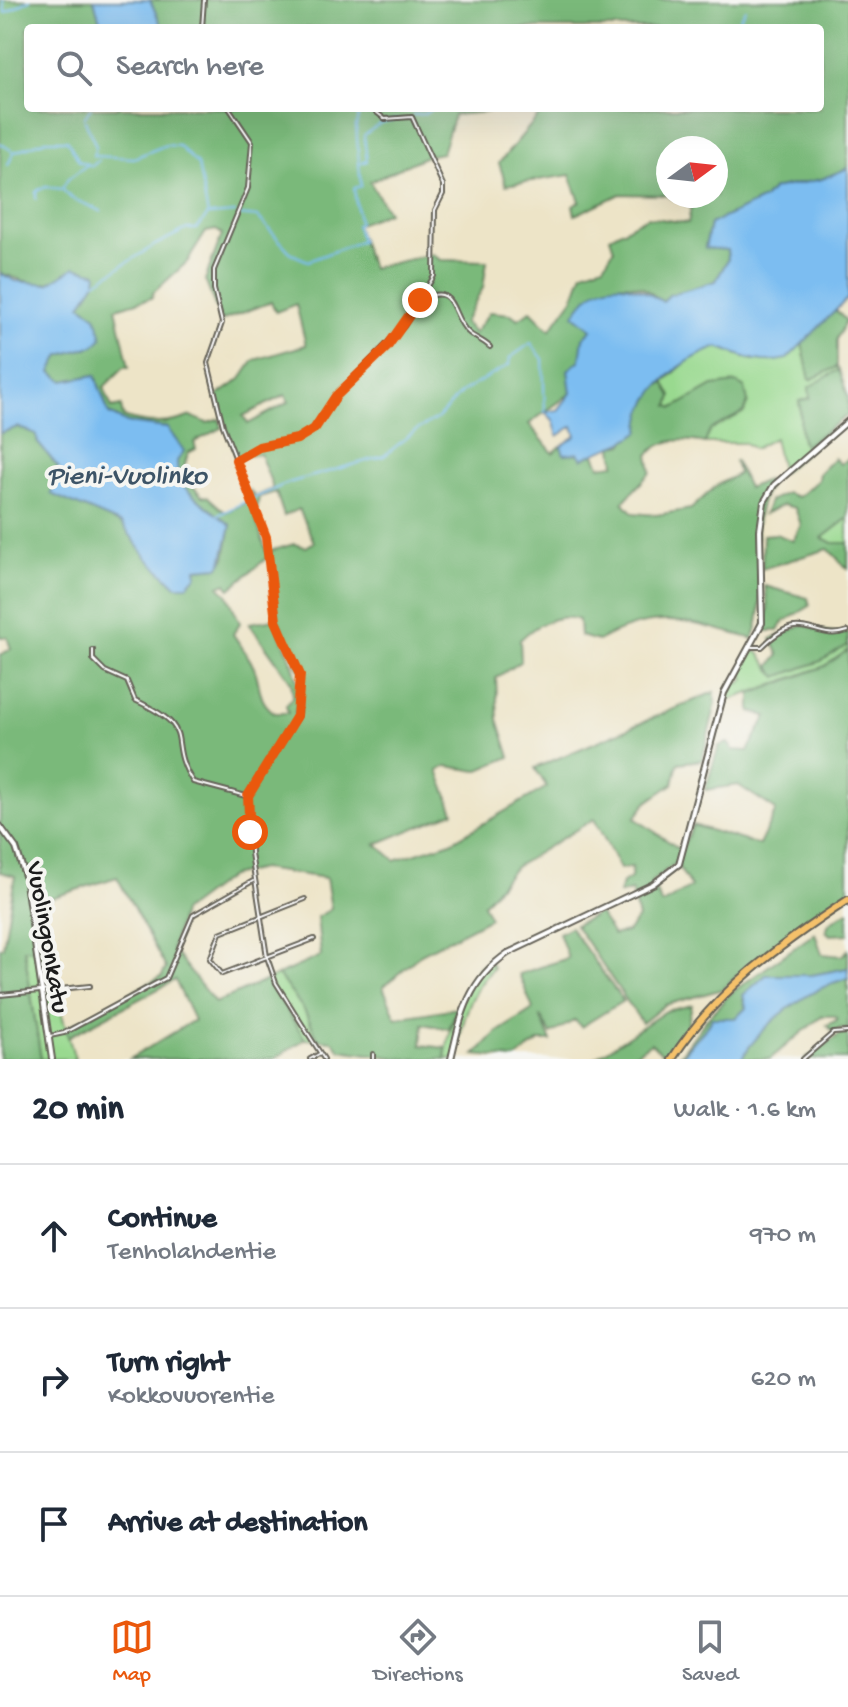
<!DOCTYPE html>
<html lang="en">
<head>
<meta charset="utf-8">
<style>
	body { margin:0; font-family:"Gochi Hand",sans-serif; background:#f6f6f7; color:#1f2937 }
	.compass { position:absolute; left:656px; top:136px; width:72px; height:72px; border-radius:50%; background:#fff; box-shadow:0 8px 32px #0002; rotate:75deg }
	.stop { position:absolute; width:24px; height:24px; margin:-18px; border:6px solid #ea580c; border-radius:50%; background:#fff }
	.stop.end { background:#ea580c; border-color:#fff; box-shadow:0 2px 8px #0008 }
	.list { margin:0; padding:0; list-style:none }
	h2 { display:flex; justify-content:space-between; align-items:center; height:104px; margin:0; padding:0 32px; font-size:34px }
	h2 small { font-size:26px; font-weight:400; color:#747a83 }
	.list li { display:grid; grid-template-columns:52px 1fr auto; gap:24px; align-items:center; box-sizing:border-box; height:144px; padding:0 32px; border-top:2px solid #e0e1e3 }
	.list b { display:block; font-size:30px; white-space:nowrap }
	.list p { margin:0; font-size:26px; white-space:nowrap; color:#747a83 }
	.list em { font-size:26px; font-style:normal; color:#747a83 }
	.icon { flex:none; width:44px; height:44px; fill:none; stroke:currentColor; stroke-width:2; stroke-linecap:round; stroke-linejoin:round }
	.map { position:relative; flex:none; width:848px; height:1059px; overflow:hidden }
	.search { position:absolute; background:#fff; box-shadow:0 8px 32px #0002; left:24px; right:24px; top:24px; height:88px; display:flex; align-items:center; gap:20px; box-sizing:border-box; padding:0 28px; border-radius:8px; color:#747a83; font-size:30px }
	.sheet { height:536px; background:#fff }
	nav { display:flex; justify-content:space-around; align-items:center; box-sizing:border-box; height:112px; border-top:2px solid #e0e1e3; background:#fff; font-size:22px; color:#747a83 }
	nav a { display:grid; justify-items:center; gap:4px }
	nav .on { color:#ea580c }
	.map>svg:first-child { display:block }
</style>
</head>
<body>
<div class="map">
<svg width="848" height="1059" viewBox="0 0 848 1059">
	<rect width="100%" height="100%" fill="#f6f6f2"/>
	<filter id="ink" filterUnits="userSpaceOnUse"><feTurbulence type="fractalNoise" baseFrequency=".0125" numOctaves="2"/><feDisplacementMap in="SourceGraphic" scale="16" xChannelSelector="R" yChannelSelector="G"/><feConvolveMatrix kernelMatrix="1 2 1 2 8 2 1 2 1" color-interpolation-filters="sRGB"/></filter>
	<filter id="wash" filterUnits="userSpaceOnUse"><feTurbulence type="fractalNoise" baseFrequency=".006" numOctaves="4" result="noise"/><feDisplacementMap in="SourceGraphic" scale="32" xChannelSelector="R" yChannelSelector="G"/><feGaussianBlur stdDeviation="1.8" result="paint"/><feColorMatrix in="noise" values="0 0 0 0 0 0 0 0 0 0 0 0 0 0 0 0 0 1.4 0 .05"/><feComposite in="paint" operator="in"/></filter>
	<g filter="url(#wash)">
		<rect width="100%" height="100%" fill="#ede4c7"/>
		<path fill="#99d98f" stroke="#5a7a56" stroke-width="2" d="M802 343 810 379 837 367 839 370 810 387V398L799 402C803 417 797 432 805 445L827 431 828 434 782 473 774 438 754 449 745 443H705L710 430 744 412 713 386 674 408 669 406 672 396 664 382 693 356 718 347 752 360 787 359Z
			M848 518V543H833L822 538Z
			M848 645V650L825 666 727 701 736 681 740 683 745 679 741 672 753 651 758 652 777 677 821 661Z
			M24 948 43 950 75 1059H41Z
			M490 961 493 968C466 998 464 1021 455 1059H445C449 1024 462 997 479 966Z
			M278 975 304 1010 319 1040 305 1039 267 980Z"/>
		<path fill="#7ab97a" stroke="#4b6a4b" stroke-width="2" fill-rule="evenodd" d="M0 0H94L102 28H28V108H494L487 112 454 115 442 153 426 156 370 182 388 212 356 225 371 268 433 254 440 260 487 261 483 288 464 322 474 333 490 312 511 314 518 319 531 311 550 330 574 297 583 272 604 265 614 249 610 237 647 217 688 223 691 207 666 195 620 194 575 215 573 205 580 201 570 175 506 185 499 163 545 108H820V28H159L150 0H848V168L822 179 773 189 764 199 710 224 705 247 727 249 728 259 716 281 669 295 663 302C656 298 649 290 641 287 618 278 586 294 575 315L592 329C584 351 574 369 571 393L529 424 553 453 561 446 564 454 579 453 582 459 594 452 600 466 615 464 613 446 624 444 655 389 664 382 672 396 669 406 674 408 713 386 736 383 745 388 748 402 744 412 710 430 705 443C685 439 663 437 648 455L651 472 623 502 633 513 656 515 691 509 717 485 738 474 735 460 748 488 766 480 769 486C740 534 774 590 753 639 691 622 656 608 598 641L580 636 579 620C558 612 535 625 520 640L521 661 496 678 498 719 510 757 477 771 447 766 438 771 454 812 376 844 395 860 451 842 547 787 535 768 714 692 716 703 702 760 678 763 673 784 647 802 635 818 681 850 693 825 759 845 776 810 738 785 705 790 719 746 728 743 733 750 748 751 767 716 751 712V694L825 666 848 650V895L755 959 723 989 665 1005 642 1023 575 925 599 913 613 935 627 932 638 918 632 891 619 894 622 883 631 878 632 867 620 869 594 819 515 867 483 904 490 918 421 954 383 987 396 1018 457 1008 449 1029 423 1024 421 1045 446 1048 445 1059H404L340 1050 333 1041 319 1040 304 1010 278 975 321 956 317 917 331 909 326 878 261 869 230 876 182 912 172 949 215 1003 267 980 305 1039 274 1059H130L194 1020 175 980 68 1037 66 1028 162 976 166 968 117 877 35 903 43 950 24 949 41 1059H0V948L3 947 15 876 0 872V655L11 649 7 637H0V433L18 427 36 434 38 443 59 468 52 494 122 524 148 559 196 569 218 567 225 558 231 525C212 511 195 498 177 481L175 439 167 428 127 423 109 414 95 375 64 381 50 371 60 355 94 346 96 316 81 305 96 282 66 273C46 294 22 279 0 273ZM668 148H716V196H668ZM216 230 222 234 205 280 221 321 271 302 276 312 296 304 306 345 254 360 241 379 217 396 236 457 260 454 272 485V489L255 497 249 489 257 509 259 497 276 492 284 516 299 509 314 542 306 547 294 544 270 551 278 620 302 675 300 713H295C305 675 286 652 274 619L249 623 291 682 293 696 286 705 288 713H275C258 701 261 689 256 673 252 659 242 648 233 634L240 623 227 594 219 586 226 583 230 589 268 557 250 501 225 512 208 497 202 496 182 475 188 453 196 449 194 442 222 428 220 419 207 423 191 416C170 425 146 425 123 417L121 406 112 408 104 387 124 367H129L116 308 152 298 153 293 187 262 206 232ZM285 395 289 402 248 424 243 416ZM676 863 691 887 662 904 651 882Z
			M836 310 846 321 837 338V367L810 380 802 343Z
			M839 370 848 397V415L804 446C797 432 803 417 799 401L810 398 809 387Z
			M834 458 840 464 848 459V518L822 538 833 543H848V569L828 549 762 569 763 535 776 534 793 541 801 525 795 508 783 505 764 514 769 501 786 493 798 497 818 480 819 473Z
			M765 586 808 598 810 606 782 623 778 631H763L768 610Z
			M803 625 835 634 848 632V645L821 661 777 677 770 666 779 655 771 639Z
			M848 911V934L830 935 826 931 829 923Z
			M570 927 623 1001 581 1027 575 1020 551 1034 540 1016 551 1041H540L515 1059 475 1055 496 1033 533 1009 519 974 568 958 559 933Z
			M815 933 822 954 842 956 848 950V968L812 975H766L743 1000 746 1008 736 1018 712 1019C705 1035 687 1042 682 1059H677L709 1016 732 992Z
			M848 978V1030L841 1028 833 1032 827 1025 837 1020 836 1016H822L770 1059H741C764 1022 807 989 848 978Z
			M692 1005 686 1031 664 1055 651 1043 633 1055 636 1059H594L666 1011Z
			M843 1032 848 1035V1059H806Z"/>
		<path fill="#7bbdf1" stroke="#4c6c86" stroke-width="2" d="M94 0H150L161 24 159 28H102Z
			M848 168V298L787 359C761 366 741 356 718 347 684 359 640 390 640 431 621 447 603 447 582 459L578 453 564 454 561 446 576 436 573 426 558 436 553 420 545 412 558 410 571 393 568 370 580 360 583 338 592 329 574 315C598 274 629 280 663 302L669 295 716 281 728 259 727 250 705 248 710 224 764 199 773 189 822 179Z
			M75 267 97 273 96 282 81 305 96 316 102 338 94 346 60 355 51 372 64 381 95 375 109 414 127 423 167 428 184 451 177 461 178 481C195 499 214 512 231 525L222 562 218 567 196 569 197 575 187 586H176L148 559 122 524 51 494 59 468 38 443 36 434 18 427 0 433V273L16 281 48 284Z
			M848 968V978C807 989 764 1022 741 1059H682C687 1042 705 1035 712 1018H736L746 1008 743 995 766 975H812Z"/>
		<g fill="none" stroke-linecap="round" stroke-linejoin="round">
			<path stroke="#7bbdf1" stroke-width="2" d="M3 0 5 13 30 0
				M734 28 745 9
				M91 108 84 118 96 146 93 156 134 158 166 145 179 146 198 165 208 215 196 229H187L155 245 96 282
				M413 115 424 114 433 108
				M0 143 14 152 46 140H67L79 161 92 166 99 160
				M359 162 356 126 360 108
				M8 165 14 152
				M62 189 71 198 101 211
				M36 199V191L46 187 62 189 68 179 88 164
				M209 215 235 213
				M239 215 258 217 292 254 308 261 361 241 356 225 359 223 354 188 361 186 359 164 367 161 364 135 381 123 398 119
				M254 498 288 483 384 456 415 431 438 418 462 392 509 365 510 358 531 343 543 359 545 412
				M218 515 249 500"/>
		</g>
	</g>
	<g filter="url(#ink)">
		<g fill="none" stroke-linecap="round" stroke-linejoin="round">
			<defs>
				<path id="minor" d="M202 28 204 0
					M229 108 252 142 248 188 214 270V289L222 323 208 363 223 426 266 537 276 621 300 675 297 716 248 796 251 853 267 957 276 983 324 1059
					M421 300C457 281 450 316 468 332 474 338 483 340 490 347
					M237 460 259 447 297 439 315 428 336 396 404 326 434 276 435 210 443 194V185L412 117 385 119 376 112
					M752 647H762C803 605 812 643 848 631
					M93 650V659L105 671 127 681 135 700C201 731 164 737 193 782L246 796
					M305 899 220 933 210 959 222 974 314 939
					M0 995 90 986
					M50 1036 64 1033 166 978 193 915 253 881
					M310 1059 319 1054
					M373 1059V1054
					M803 1059 833 1033 848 1032"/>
				<path id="tertiary" d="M0 826 16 848 25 876 52 1059
					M451 1059C461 1015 468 980 508 953L653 884 679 864 724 693 762 623 760 530 764 502 774 485 848 421"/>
				<path id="trunk" d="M672 1059C716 990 781 944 848 900"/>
			</defs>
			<use href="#minor" stroke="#656258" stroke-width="6"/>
			<use href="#tertiary" stroke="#656258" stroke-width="8"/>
			<use href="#trunk" stroke="#656258" stroke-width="10"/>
			<use href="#minor" stroke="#fff" stroke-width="2"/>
			<use href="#tertiary" stroke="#fff" stroke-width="4"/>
			<use href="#trunk" stroke="#f5c16b" stroke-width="6"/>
		</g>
	</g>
	<g fill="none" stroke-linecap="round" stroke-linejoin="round" filter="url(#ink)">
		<path stroke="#ea580c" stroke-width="10" d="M250 832 248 796 297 716 300 675 276 621 266 537 236 460 259 447 297 439 315 428 336 396 387 347 420 300"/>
	</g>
	<g text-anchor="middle" stroke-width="8" stroke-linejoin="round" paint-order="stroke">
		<g font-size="26" fill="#1c1c1c" stroke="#f6f6f2">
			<text transform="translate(50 937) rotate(80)" y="9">Vuolingonkatu</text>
		</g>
		<g font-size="28" font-style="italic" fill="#3d5467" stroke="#f6f6f2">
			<text x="127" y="483">Pieni-Vuolinko</text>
		</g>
	</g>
</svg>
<svg class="compass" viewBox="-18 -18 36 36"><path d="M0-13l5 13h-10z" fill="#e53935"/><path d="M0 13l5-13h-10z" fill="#747a83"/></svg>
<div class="stop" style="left:250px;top:832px"></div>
<div class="stop end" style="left:420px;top:300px"></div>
<div class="search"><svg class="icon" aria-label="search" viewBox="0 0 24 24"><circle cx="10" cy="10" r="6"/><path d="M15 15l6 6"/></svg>Search here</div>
</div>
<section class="sheet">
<h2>20 min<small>Walk · 1.6 km</small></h2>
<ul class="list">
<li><svg class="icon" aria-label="ahead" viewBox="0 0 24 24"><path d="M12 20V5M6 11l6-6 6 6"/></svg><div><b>Continue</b><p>Tenholahdentie</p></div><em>970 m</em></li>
<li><svg class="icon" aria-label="right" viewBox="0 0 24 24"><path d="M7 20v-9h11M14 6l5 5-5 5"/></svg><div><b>Turn right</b><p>Kokkovuorentie</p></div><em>620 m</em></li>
<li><svg class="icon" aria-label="arrive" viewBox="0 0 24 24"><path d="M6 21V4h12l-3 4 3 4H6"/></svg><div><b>Arrive at destination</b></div></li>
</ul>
</section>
<nav>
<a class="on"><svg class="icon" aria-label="map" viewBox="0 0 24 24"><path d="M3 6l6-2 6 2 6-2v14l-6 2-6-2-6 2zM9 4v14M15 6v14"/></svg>Map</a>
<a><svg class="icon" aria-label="directions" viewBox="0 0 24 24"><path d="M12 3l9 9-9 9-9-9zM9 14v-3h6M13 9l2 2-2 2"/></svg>Directions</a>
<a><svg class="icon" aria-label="saved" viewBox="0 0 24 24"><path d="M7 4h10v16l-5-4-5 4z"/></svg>Saved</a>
</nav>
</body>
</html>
